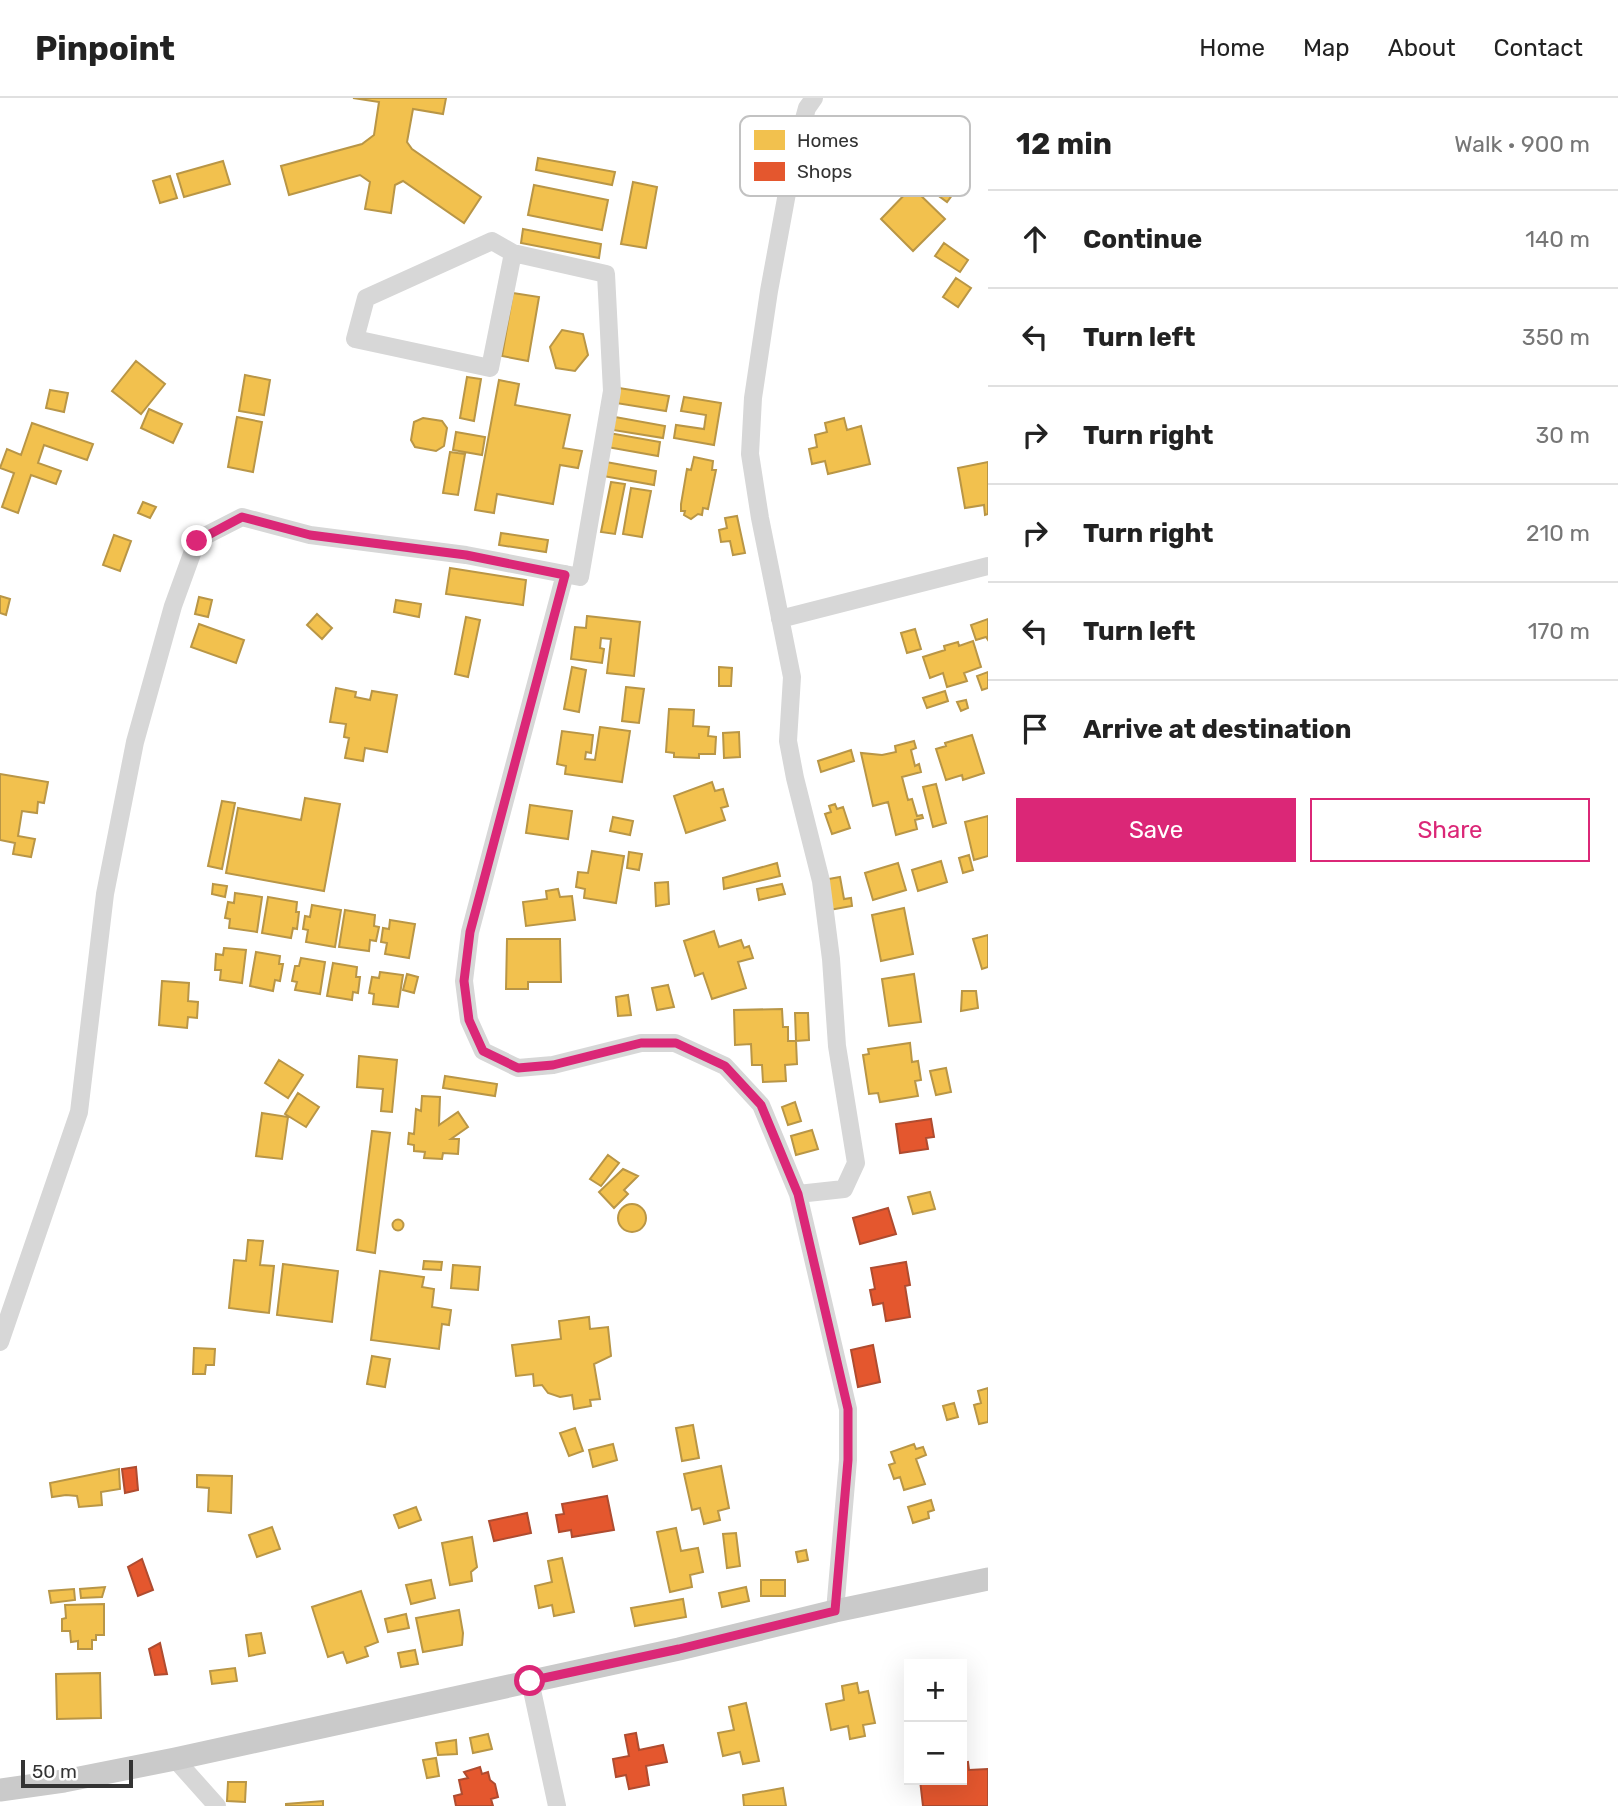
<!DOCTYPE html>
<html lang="en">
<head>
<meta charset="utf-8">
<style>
	body { margin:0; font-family:Rubik,sans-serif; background:#f6f6f6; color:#222 }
	.controls { position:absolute; right:21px; bottom:21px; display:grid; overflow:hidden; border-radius:0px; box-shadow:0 7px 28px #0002 }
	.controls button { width:63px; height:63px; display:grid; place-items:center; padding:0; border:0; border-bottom:2px solid #e0e0e0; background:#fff; color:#222; font:35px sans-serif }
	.scale { position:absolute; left:21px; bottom:18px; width:112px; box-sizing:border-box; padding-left:7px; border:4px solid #333; border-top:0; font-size:19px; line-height:24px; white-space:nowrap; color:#333; -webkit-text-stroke:5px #fff; paint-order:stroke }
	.stop { position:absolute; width:21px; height:21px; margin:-16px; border:5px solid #db2777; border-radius:50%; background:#fff }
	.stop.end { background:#db2777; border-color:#fff; box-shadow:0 2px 7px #0008 }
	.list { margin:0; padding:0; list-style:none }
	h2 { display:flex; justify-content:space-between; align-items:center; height:91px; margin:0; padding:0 28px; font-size:30px }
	h2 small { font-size:23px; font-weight:400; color:#767676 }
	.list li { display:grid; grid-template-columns:46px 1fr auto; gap:21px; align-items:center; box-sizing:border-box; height:98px; padding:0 28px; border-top:2px solid #e0e0e0 }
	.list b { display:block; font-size:26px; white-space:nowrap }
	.list em { font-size:23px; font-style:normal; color:#767676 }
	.actions { display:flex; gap:14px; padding:21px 28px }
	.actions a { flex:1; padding:16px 0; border:2px solid #db2777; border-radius:0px; text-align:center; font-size:24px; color:#db2777 }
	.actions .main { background:#db2777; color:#fff }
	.icon { flex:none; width:38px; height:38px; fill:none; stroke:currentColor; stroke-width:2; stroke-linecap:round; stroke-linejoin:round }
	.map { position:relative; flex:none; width:988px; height:1708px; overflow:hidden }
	header { display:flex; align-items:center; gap:42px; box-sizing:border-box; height:98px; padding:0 35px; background:#fff; border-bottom:2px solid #e0e0e0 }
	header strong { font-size:33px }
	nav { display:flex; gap:38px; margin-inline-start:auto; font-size:24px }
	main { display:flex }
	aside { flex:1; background:#fff }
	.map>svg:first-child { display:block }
</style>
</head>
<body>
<header>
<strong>Pinpoint</strong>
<nav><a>Home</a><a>Map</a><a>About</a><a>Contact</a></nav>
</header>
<main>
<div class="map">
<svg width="988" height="1708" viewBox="0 0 988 1708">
	<rect width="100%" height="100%" fill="#fff"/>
	<path fill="#f2c14e" stroke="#b99646" stroke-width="2" d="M353 0H446L443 16 413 11 407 44 412 51 481 99 464 125 403 83 395 87 391 115 365 111 370 84 360 77 289 97 281 68 362 46 374 37 379 4Z
		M538 60 615 74 612 87 536 72Z
		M223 63 230 86 184 99 177 76Z
		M946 74 961 85 947 104 932 93Z
		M170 78 177 100 160 105 153 83Z
		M633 84 657 89 646 150 621 146Z
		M534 87 608 102 602 132 528 117Z
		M912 89 945 121 913 153 881 121Z
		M523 131 601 146 599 160 521 145Z
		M944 145 968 162 960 174 935 158Z
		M956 180 971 190 958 209 943 199Z
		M513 195 539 199 528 263 502 258Z
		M562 232 583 236 588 257 575 273 556 270 550 249Z
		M136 263 165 286 141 316 112 293Z
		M245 277 270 282 264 317 239 313Z
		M467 279 481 281 474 323 460 320Z
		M499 282 519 286 515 307 570 317 563 350 582 353 578 370 560 367 553 406 497 396 494 415 475 412Z
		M619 290 669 298 666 313 616 305Z
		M50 292 68 295 64 314 46 310Z
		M684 299 721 305 714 347 674 340 676 327 704 331 706 317 681 313Z
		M149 311 182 326 173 345 141 330Z
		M237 319 262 324 253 374 228 369Z
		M615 319 665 328 663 340 613 332Z
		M423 320 442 323 447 330 444 348 436 353 415 349 411 342 414 324Z
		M844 320 847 332 861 328 870 366 828 376 825 363 812 366 809 351 817 349 815 337 827 334 825 325Z
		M32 325 93 346 87 362 44 347 38 365 61 373 56 386 31 377 18 415 2 409 14 375 0 370 7 351 21 357Z
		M456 334 485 339 482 357 453 352Z
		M609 335 660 344 658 358 607 349Z
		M450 354 465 356 458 397 443 395Z
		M694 359 713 363 712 372H716L708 411 703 410 702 417 698 416 691 421 684 417 685 413H681V406L687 371 691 372Z
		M606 364 656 373 654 387 603 378Z
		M988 364V416L985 417 984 407 965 410 958 370Z
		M611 384 625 386 615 436 601 434Z
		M631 390 651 393 642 439 623 436Z
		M143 404 156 409 150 420 138 415Z
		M737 418 745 455 733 457 730 443 721 444 719 432 727 430 725 420Z
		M501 435 548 442 546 454 499 447Z
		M114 437 131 443 120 473 103 467Z
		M450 470 526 482 523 507 446 496Z
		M0 498 10 501 6 517 0 515Z
		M199 499 212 502 208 519 195 516Z
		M396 502 421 506 419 519 394 514Z
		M317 516 332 530 322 541 307 527Z
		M587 518 640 524 634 578 607 575 611 541 601 540 600 550 604 551 602 565 571 561 575 529 586 530Z
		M466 519 480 522 468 579 455 576Z
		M988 521V542L986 539 976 542 971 527Z
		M199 526 244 542 236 565 191 549Z
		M915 531 921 551 907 555 901 535Z
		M973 543 981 569 964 575 967 583 947 589 943 575 930 580 923 559 945 552 944 548 958 544 959 548Z
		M572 569 586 572 579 614 564 611Z
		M719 569 732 570 731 588H719Z
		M988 574V590L982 592 977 578Z
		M626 589 644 591 639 625 622 623Z
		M336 590 356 594 355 599 370 602 372 593 397 597 387 654 365 650 363 663 345 660 349 640 344 639 346 626 330 624Z
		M945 593 948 603 927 610 923 600Z
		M966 602 968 610 961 613 957 604Z
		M669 611 694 612 693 628 709 629 708 638 716 639 715 656H699V660L674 659V655L666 654Z
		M600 629 630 633 622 684 565 676 566 668 557 666 562 633 593 637 591 655 586 654 585 661 595 662Z
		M739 634 740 659 724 660 723 635Z
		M972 637 984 675 963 682 962 677 946 682 936 651 946 648 945 645Z
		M914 643 916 650 911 652 915 668 919 666 921 674 902 679 908 702 912 701 917 718 922 717 923 720 915 722 917 731 896 737 888 704 873 708 861 655 882 657 896 654 895 648Z
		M851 652 854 663 821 674 818 663Z
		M0 676 48 684 44 705 38 704 37 715 22 713 18 738 35 741 31 759 13 756 15 745 0 742Z
		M712 684 715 693 723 691 728 708 721 710 725 722 686 735 674 698Z
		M936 686 946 725 933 729 923 689Z
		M305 700 340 706 324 793 226 775 238 710 301 722Z
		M222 703 235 705 222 771 208 768Z
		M835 706 837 711 843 709 850 730 832 736 825 716 831 714 829 708Z
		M530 707 572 713 568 741 526 735Z
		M988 718V758L974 762 965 724Z
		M613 719 633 723 630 737 610 733Z
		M592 753 624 758 616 805 584 800 585 791 576 789 578 774 588 775Z
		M629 754 642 756 639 772 627 770Z
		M969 757 973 772 963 775 959 760Z
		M941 763 947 784 918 793 912 772Z
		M777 765 780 778 724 791 723 780Z
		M898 765 906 792 873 802 865 775Z
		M840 779 844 801 851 800 852 808 829 812 823 782Z
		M668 784 669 806 656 808 655 785Z
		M213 786 227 788 225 799 212 796Z
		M782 786 785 796 759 802 757 791Z
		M558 791 560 799 572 798 575 822 526 828 523 804 547 801 546 793Z
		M235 795 262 799 257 834 229 830 230 821 225 820 228 804 234 805Z
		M268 799 297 804 296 814H299L297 831 293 830 291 840 262 835Z
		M312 807 341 812 335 849 306 844 308 832 303 831 305 818 310 819Z
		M904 810 913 856 881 863 872 817Z
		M345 812 375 817 374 828 379 829 376 843 370 842 369 853 339 849Z
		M390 822 415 826 409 860 385 856 387 845 381 844 383 830 389 831Z
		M714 833 719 849 741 842 744 850 749 848 753 860 738 864 746 890 712 901 703 875 695 878 684 843Z
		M988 837V869L982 871 973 841Z
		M507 841H560L561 884H528V891H506Z
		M224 850 246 852 242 885 220 882 221 872H215L216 856 223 857Z
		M256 854 280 858 279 866H283L280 883 275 882 273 893 250 888Z
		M301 860 325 864 320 896 295 892 297 884 292 883 295 868H299Z
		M333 865 357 869 356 879H360L358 895 353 894 352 902 327 898Z
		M380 874 403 877 398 909 373 906 374 896 369 895 372 879 379 880Z
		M407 876 418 879 414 895 403 892Z
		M914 876 921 924 889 928 882 881Z
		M162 883 189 885 188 903 198 904 197 920 188 919 187 930 159 927Z
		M668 887 674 909 657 912 652 890Z
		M962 893H976L978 910 961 913Z
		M628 897 631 917 618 918 616 899Z
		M782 911 783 929H788V943H796L797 966 785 967 786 983 763 984 762 967H752L751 946 735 947 734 912Z
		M795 915H808L809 942 796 943Z
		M910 945 912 964 918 963 921 982 915 983 918 998 880 1004 878 995 869 996 863 957 869 956 868 951Z
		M359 958 397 962 392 1014 381 1013 383 991 357 989Z
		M279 962 303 977 288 1000 265 985Z
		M946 970 951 994 936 997 930 973Z
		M445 978 497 986 495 998 443 990Z
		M298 995 319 1009 306 1029 285 1016Z
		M422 998 440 999 439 1027 458 1014 468 1029 451 1041H459L458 1056 443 1055 442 1061 424 1060 425 1054 414 1053V1047L408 1046 409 1035 414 1036 416 1011 421 1013Z
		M795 1004 801 1023 788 1027 782 1009Z
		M262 1015 288 1019 282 1061 256 1058Z
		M812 1032 818 1051 796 1057 791 1038Z
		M372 1033 390 1035 375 1155 357 1152Z
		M608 1057 619 1065 601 1088 590 1081Z
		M623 1071 638 1078 624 1092 628 1096 614 1110 599 1094Z
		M930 1094 935 1111 913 1116 908 1099Z
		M618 1120a14 14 0 1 1 28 0a14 14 0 1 1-28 0Z
		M392.5 1127a5.5 5.5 0 1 1 11 0a5.5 5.5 0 1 1-11 0Z
		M248 1142 263 1143 260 1167 274 1168 269 1215 229 1210 234 1162 246 1163Z
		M424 1163 442 1164 441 1172 423 1171Z
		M283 1166 338 1173 332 1224 277 1217Z
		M453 1167 480 1169 478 1192 451 1190Z
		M380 1173 424 1179 422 1189 434 1191 432 1209 451 1212 449 1227 442 1226 439 1251 371 1242Z
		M589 1219 590 1231 608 1229 611 1258 594 1266 600 1301 590 1302 591 1308 574 1311 572 1297 560 1299 548 1295 542 1287 534 1288 533 1276 516 1278 512 1247 561 1241 559 1223Z
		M194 1250 215 1251 214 1267H206L205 1276H193Z
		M372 1258 390 1261 385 1289 367 1286Z
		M988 1290V1324L979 1326 974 1307 981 1305 978 1293Z
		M954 1305 958 1319 947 1322 943 1308Z
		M693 1327 699 1360 682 1363 676 1330Z
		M575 1330 583 1353 569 1358 560 1335Z
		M613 1346 617 1362 593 1369 589 1352Z
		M914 1346 916 1351 923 1349 926 1357 916 1361 925 1386 904 1392 900 1379 894 1381 889 1367 895 1365 891 1354Z
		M721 1368 729 1410 718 1413 720 1422 704 1426 700 1410 692 1412 684 1376Z
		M119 1371 120 1391 101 1394 102 1407 79 1409 77 1398 66 1397 52 1399 50 1385Z
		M197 1377 232 1378 231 1415 208 1413 209 1390 197 1389Z
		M931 1402 934 1412 928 1414 929 1420 913 1425 908 1409Z
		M416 1409 421 1422 399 1430 394 1417Z
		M272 1429 280 1451 257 1459 249 1437Z
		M676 1430 681 1453 698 1450 703 1474 690 1477 692 1489 670 1494 657 1434Z
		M736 1435 740 1468 727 1470 723 1436Z
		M472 1439 477 1469 471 1474 472 1483 450 1487 442 1445Z
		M806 1452 808 1462 798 1464 796 1454Z
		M562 1460 574 1514 554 1518 552 1507 539 1510 535 1488 552 1484 548 1463Z
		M431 1482 435 1500 411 1506 406 1487Z
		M761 1482H785V1498H761Z
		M105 1489 102 1499 81 1500 80 1491Z
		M746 1489 749 1503 722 1509 719 1495Z
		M74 1491 75 1502 51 1505 49 1493Z
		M361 1493 378 1544 365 1549 368 1558 347 1565 343 1554 328 1559 312 1509Z
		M683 1501 686 1519 635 1528 631 1510Z
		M104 1506V1537H96V1542H92V1551H78V1543L71 1544 70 1533H62V1521L66 1520 65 1507Z
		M459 1512 463 1535 462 1547 423 1554 416 1520Z
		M406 1516 409 1530 388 1534 385 1521Z
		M261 1535 265 1555 249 1558 246 1537Z
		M415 1552 418 1566 401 1569 398 1555Z
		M235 1570 237 1583 212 1586 210 1573Z
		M100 1575 101 1620 57 1621 56 1576Z
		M857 1585 859 1595 868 1593 875 1625 863 1627 865 1638 850 1641 848 1628 831 1632 826 1606 844 1602 842 1588Z
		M746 1605 759 1663 743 1666 740 1654 723 1658 718 1635 734 1632 729 1609Z
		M488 1636 492 1651 473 1655 470 1640Z
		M456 1642 457 1656 438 1657 436 1645Z
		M436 1660 439 1678 427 1680 423 1662Z
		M228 1684H246L245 1704 227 1703Z
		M783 1690 786 1708H744L743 1697Z
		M323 1703V1708H286V1706Z"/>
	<path fill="#e4572e" stroke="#af4c30" stroke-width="2" d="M931 1021 934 1039 926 1040 928 1051 900 1055 896 1026Z
		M888 1110 896 1136 860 1146 853 1120Z
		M906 1164 910 1187 905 1188 910 1219 886 1223 883 1205 873 1207 870 1192 875 1191 871 1170Z
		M873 1247 880 1284 858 1289 851 1252Z
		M136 1369 138 1392 125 1395 122 1371Z
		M607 1398 614 1432 572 1439 571 1432 559 1434 556 1417 564 1416 562 1406Z
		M527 1415 531 1435 494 1443 489 1423Z
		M142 1461 153 1492 138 1498 128 1469Z
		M160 1545 167 1576 155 1577 149 1551Z
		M636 1635 639 1652 663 1647 667 1664 646 1668 649 1687 629 1691 626 1677 616 1679 613 1661 629 1658 625 1637Z
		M968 1664 969 1672 988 1671V1708H923L920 1682H962V1665Z
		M480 1669 482 1676 488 1674 490 1682 495 1686 498 1699 491 1701 493 1708H456L454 1698 462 1696 459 1682 468 1680 464 1674Z"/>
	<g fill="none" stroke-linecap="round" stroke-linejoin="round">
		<path stroke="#d7d7d7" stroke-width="18" d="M565 476 470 834 464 883 469 922 483 953 518 970 553 967 641 945H675L725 968 761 1007 798 1096 848 1311V1362L835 1513
			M780 521 988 468
			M798 1096 844 1091 856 1065 837 948 831 861 821 783 795 680 788 643 792 579 760 420 750 356 753 300 769 193 794 57 807 10 814 0
			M0 1244 79 1014 105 796 135 644 173 508 197 442 242 419 310 437 466 457 580 479 612 293 606 176 513 155 492 143 366 200 355 241 490 270 513 155
			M530 1583 557 1708
			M175 1661 217 1708"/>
		<path stroke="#cacaca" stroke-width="23" d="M0 1692 64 1683 175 1661 679 1551 835 1513 988 1481"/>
	</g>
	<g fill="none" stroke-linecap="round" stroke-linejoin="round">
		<path stroke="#db2777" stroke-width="9" d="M197 443 242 419 310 437 466 457 565 477 470 834 464 883 469 922 483 953 518 970 553 967 641 945H676L725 968 761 1007 798 1096 848 1311V1362L835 1513 679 1551 530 1583"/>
	</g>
	<rect x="740" y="18" width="230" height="80" rx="10" fill="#fff" stroke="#c2c2c2" stroke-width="2"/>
	<rect x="754" y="32" width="31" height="20" fill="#f2c14e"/>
	<rect x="754" y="64" width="31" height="19" fill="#e4572e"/>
	<g font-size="19" fill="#333">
		<text x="797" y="49">Homes</text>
		<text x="797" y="80">Shops</text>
	</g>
</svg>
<div class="controls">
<button>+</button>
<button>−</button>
</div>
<div class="scale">50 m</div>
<div class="stop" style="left:530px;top:1583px"></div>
<div class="stop end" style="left:197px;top:443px"></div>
</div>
<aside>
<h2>12 min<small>Walk · 900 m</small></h2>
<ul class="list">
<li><svg class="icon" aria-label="ahead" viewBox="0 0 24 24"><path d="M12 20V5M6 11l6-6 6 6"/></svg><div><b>Continue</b></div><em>140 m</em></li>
<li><svg class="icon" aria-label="left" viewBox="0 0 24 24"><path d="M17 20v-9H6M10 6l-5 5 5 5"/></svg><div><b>Turn left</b></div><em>350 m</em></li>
<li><svg class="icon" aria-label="right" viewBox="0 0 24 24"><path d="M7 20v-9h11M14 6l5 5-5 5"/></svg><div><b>Turn right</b></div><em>30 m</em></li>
<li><svg class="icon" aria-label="right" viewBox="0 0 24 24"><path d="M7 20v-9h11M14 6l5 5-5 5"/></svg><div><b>Turn right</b></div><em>210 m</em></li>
<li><svg class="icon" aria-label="left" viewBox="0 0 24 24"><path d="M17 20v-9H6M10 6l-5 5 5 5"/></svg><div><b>Turn left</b></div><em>170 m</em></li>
<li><svg class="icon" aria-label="arrive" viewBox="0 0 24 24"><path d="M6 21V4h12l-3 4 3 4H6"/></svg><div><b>Arrive at destination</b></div></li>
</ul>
<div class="actions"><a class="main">Save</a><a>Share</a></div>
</aside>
</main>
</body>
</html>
